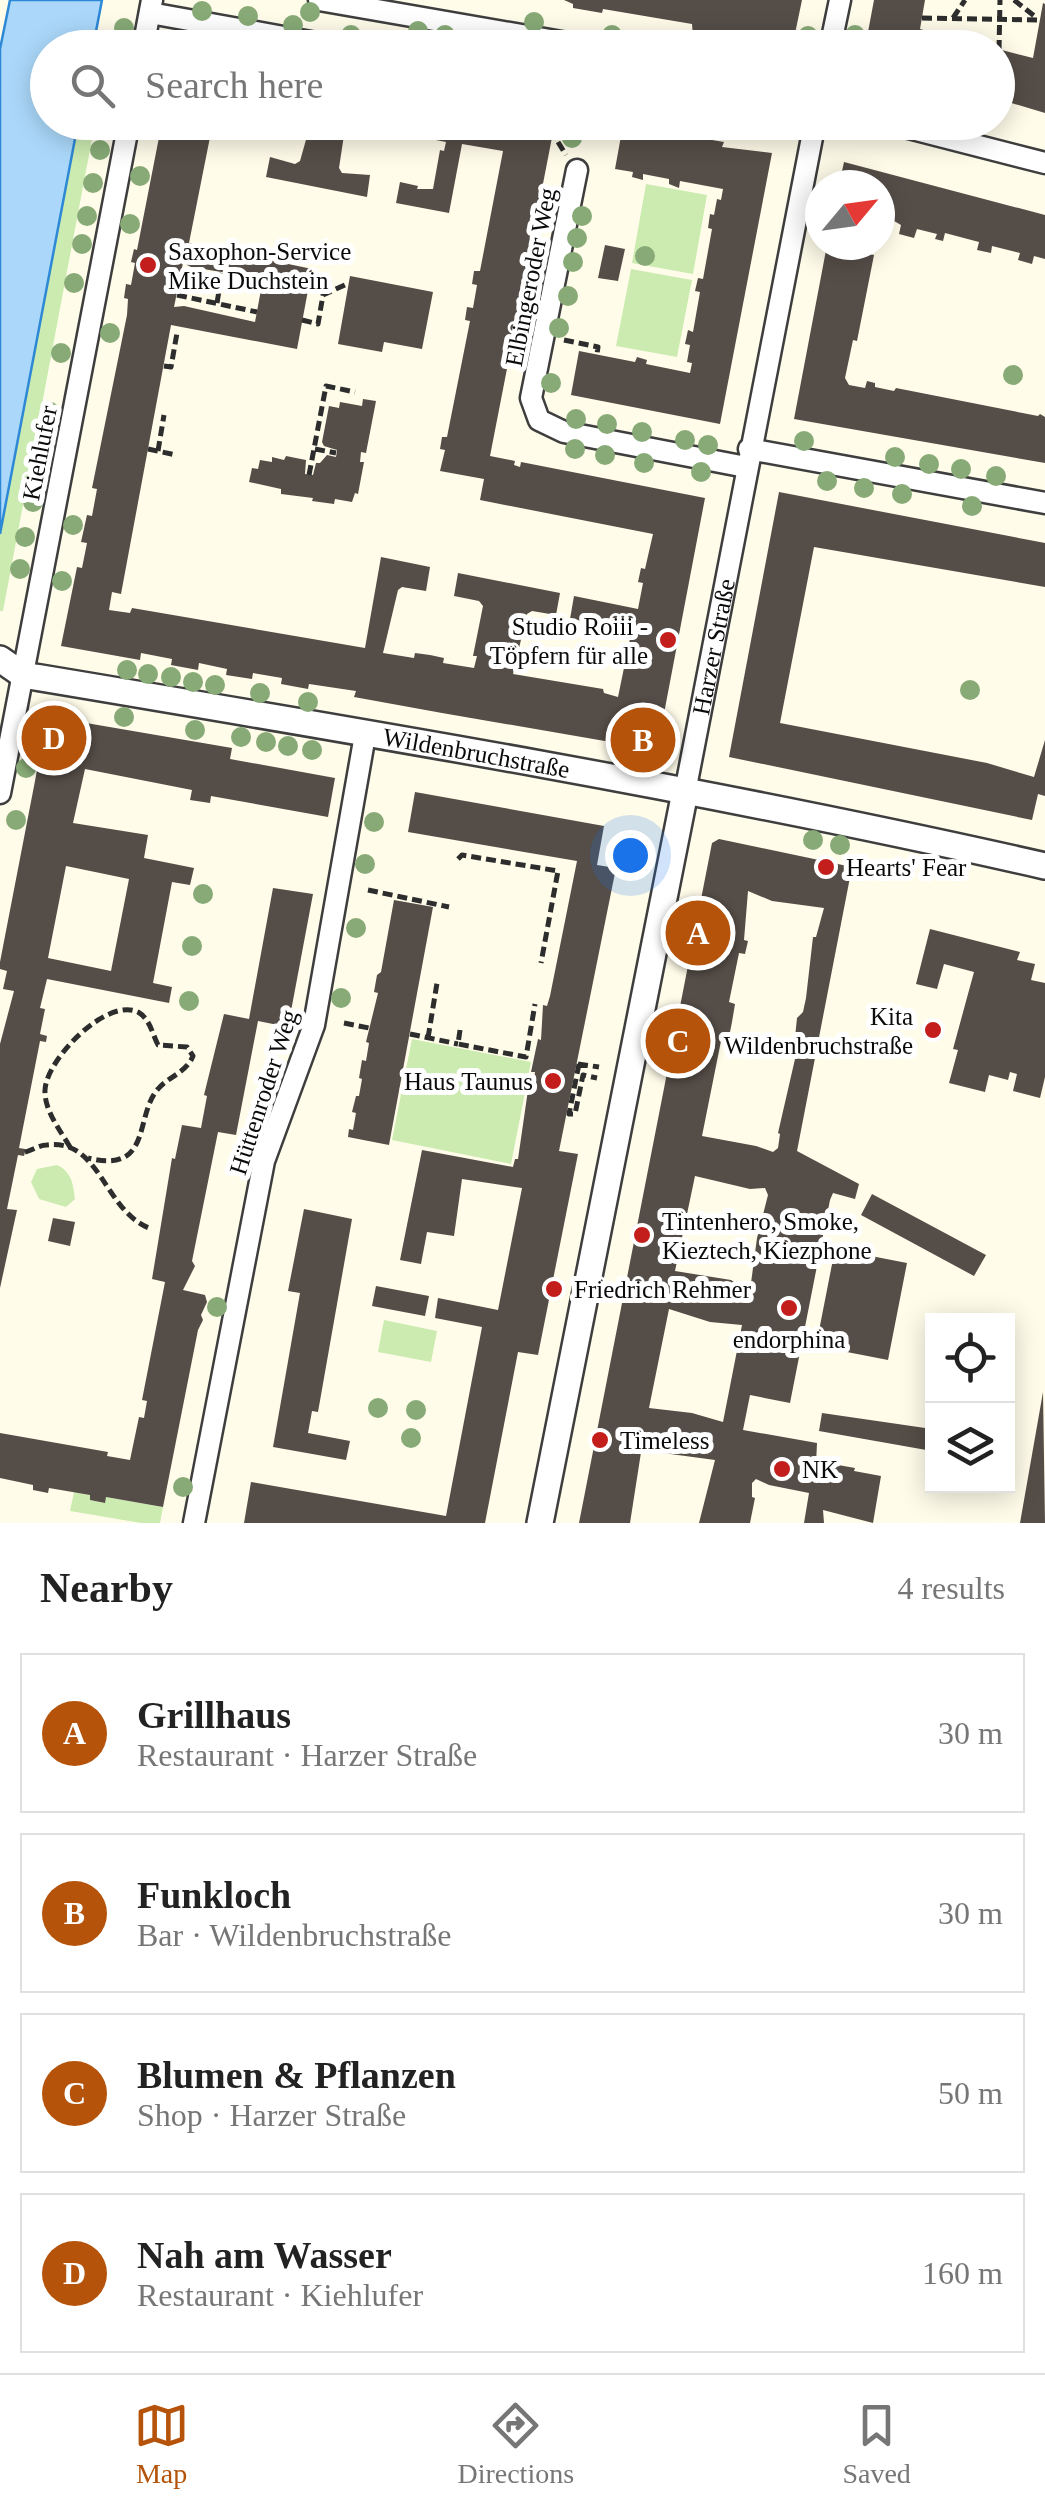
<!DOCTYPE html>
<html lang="en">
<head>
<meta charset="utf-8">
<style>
	body { margin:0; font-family:Georgia,serif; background:#f2f2f2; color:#222 }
	.controls { position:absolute; right:30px; bottom:30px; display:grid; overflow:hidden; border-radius:0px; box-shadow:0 5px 25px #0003 }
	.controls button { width:90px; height:90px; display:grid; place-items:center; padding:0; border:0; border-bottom:2px solid #e0e0e0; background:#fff; color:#222; font:50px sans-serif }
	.compass { position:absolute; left:805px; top:170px; width:90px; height:90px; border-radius:50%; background:#fff; box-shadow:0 5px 25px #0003; rotate:61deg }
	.you { position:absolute; left:630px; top:855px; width:35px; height:35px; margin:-25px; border:8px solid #fff; border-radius:50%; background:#1a73e8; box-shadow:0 0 0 15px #1a73e833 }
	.badge { display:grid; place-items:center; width:65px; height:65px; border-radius:50%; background:#b45309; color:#fff; font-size:32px; font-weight:700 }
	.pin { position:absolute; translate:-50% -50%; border:5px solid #fff; box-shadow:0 2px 10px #0006 }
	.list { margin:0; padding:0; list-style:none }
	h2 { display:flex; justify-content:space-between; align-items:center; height:130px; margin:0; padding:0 40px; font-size:42px }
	h2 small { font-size:32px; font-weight:400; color:#767676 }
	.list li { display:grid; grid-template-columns:65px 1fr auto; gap:30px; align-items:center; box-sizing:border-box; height:160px; margin:0 20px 20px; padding:0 20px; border:2px solid #e0e0e0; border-radius:0px }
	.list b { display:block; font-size:38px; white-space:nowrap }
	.list p { margin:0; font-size:32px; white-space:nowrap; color:#767676 }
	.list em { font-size:32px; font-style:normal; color:#767676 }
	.icon { flex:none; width:55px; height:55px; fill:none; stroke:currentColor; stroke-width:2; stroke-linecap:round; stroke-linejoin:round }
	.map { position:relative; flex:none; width:1045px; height:1523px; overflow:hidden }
	.search { position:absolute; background:#fff; box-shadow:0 5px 25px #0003; left:30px; right:30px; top:30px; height:110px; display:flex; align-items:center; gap:25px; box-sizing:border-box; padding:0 35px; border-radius:55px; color:#767676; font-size:38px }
	.sheet { height:850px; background:#fff }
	nav { display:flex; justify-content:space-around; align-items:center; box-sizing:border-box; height:140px; border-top:2px solid #e0e0e0; background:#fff; font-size:28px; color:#767676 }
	nav a { display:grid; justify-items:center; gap:5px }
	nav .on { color:#b45309 }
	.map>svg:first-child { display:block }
</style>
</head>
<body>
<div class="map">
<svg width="1045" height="1523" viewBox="0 0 1045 1523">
	<rect width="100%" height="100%" fill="#fffcea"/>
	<path fill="#ccebb1" d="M78 123H95L3 611H0V534Z
		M646 184 707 195 693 274 632 263Z
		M631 269 692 280 677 357 616 346Z
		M412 1039 531 1062 511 1164 392 1140Z
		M57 1165C72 1172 73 1184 75 1199L66 1207 39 1199 31 1182 37 1169Z
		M384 1320 437 1331 431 1362 378 1352Z
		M74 1492 90 1495V1500L104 1503 106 1497 163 1507 160 1523H141L70 1511Z"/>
	<path fill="#abd8fa" stroke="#2d88d5" stroke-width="2.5" d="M10 0H102L93 47 48 48V122L78 123 0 534V49Z"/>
	<path fill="#554d47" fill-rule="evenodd" d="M564 0H802L792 48H757L693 36 692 24 603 9 602 13 573 8V4Z
		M874 0H925L920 29 985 48H865Z
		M1043 3 1045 4V113L998 99V49L1033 58Z
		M162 122H213L189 243 312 269 297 349 171 325 121 594 112 592 109 610 130 613 132 608 365 648 381 557 430 567 426 591 402 587 398 590 383 653 414 658 415 653 430 655 444 658 443 663 474 668 477 656H473L483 606 479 601 454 596 458 573 560 593 556 615 532 611 527 614 513 674 603 689 604 693 618 697 632 629 570 619 574 596 638 609 643 583 638 582 641 568 645 569 653 534 480 500 484 479 440 471 445 450 440 449 442 437H447L470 321 465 320 467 307 473 308 477 285 472 284 474 271H480L503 151 462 144 449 213 396 203 400 182 418 186 417 189H433L440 150 444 151 446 142 410 135 409 140 394 137 378 135 379 130 348 124 555 122 490 456 515 461 514 465 520 467 521 462 705 498 658 745 651 749 442 713 354 697 356 691 309 684 308 689 281 684 282 678 253 673 252 679 226 675 227 669 199 663 198 670 171 665 172 659 141 653 140 660 61 646 77 567 82 568 87 543 81 542 87 515 92 516 97 489 92 488 127 315 128 299 124 298 126 284 131 285 135 263 131 262 134 249 137 250ZM183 263 191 267 263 279 255 322 184 306 174 307Z
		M311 122H346L339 168 342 173 370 175 367 197 266 177 270 157 295 164 300 161Z
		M578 122H600L598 136 576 132Z
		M623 125 724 142 722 147 772 153 720 424 571 395 579 351 635 362 637 357 647 360 646 364 690 373 692 363 687 362 690 345 685 344 688 330 693 332 700 292 695 291 698 278 703 279 712 229 708 228 710 214 714 215 717 199 721 200 723 189 680 181 679 188 669 184V179L643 174V180L632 177 633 172 615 169Z
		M844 162 1045 215V259L1034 256 1032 264 1018 260 1020 253 992 246 991 253 977 250 979 242 945 233 943 241 935 239 937 234 917 229 914 238 899 234 901 225 880 213V185H839Z
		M605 245 625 249 618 281 598 278Z
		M827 245H871L869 254 874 255 857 341 853 340 845 378 849 385 865 388 867 381 875 383V387L894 391 896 388 1038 416 1040 414 1045 417V463L794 419Z
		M350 276 433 292 422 349 384 342 382 352 338 344Z
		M363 399 376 401 366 453 361 452 360 462H364L358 494 355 493 352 502 335 499 334 504 312 501 313 498 281 494V489L249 482 252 468 258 469 260 460 272 462V457L284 460 286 456 306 460 305 474 313 475 316 463H320L327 455 336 457 337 450 324 446 322 442 329 406 339 408 340 402 362 406Z
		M779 492 1045 543V587L814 547 780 723 987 763 1034 777 1045 740V796L1038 794 1032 820 729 757Z
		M57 718 232 748 230 759 335 778 328 817 211 796 210 803 190 800 192 790 85 769 73 823 148 835 144 858 194 868 190 885 172 882 153 983 172 987 169 1003 47 979 40 1008 45 1009 40 1034 47 1036 46 1042 40 1041 19 1148 25 1149V1152L24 1156 18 1155 7 1209 17 1210 0 1288V1044L14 991 3 989 7 971 0 969V962L46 724ZM66 866 129 879 111 971 48 958Z
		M415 792 604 826 597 865 616 868 559 1151 578 1154 538 1355 518 1352 485 1523H244L251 1482 446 1516 482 1327 435 1318 438 1298 498 1310 522 1188 462 1179 454 1236 427 1232 421 1264 400 1260 422 1150 513 1167 515 1159H518L528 1090H532L535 1072H531L538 1039 541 1040 543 1005 547 1006 550 996 577 861 408 832Z
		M719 839 852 867 797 1151 859 1184 855 1199 833 1193 830 1200 790 1403 750 1395 743 1430 817 1443 816 1465 826 1467 827 1463 855 1468 854 1471 881 1476 873 1523 823 1510 824 1523H804L809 1493 769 1485 756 1479 752 1483V1497L755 1498 750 1523H699L715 1460 663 1453 642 1446 630 1523H579L712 843ZM748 891 772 901 824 908 816 937H813L806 998 803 1012 797 1018 794 1047 790 1051 795 1059 778 1133 780 1134 778 1148 773 1152 756 1146 702 1136 721 1041 728 1042 732 1022 735 1004 729 1002 739 953 745 954 748 941 744 940ZM695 1176 750 1189 765 1188 768 1195 757 1238 751 1283 745 1289 731 1280 675 1271ZM669 1309 710 1322 742 1325 723 1422 692 1413 649 1408Z
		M273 888 313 894 288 1027 258 1021 236 1135 218 1132 192 1261 195 1266 183 1290 205 1295 207 1302 201 1315 203 1320 198 1330 163 1507 106 1497 105 1503 90 1500V1495L49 1488 48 1493 33 1490V1485L0 1478V1433L108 1452 107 1456 130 1460 139 1417 144 1418 147 1401 142 1400 165 1282 152 1279 172 1158 175 1159 182 1125 201 1128 207 1096 204 1095 224 1014 249 1019Z
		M394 900 433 907 389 1145 348 1137 349 1129 353 1130 356 1113 352 1112 356 1096H359L362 1079 359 1078 362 1060 366 1061 369 1043 366 1042 378 993 374 992 377 975 381 972Z
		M930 929 1020 952 1017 960 1035 964 1031 980 1045 983V1077L1040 1098 1013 1091 1017 1074 1010 1072 1008 1080 989 1075 985 1092 949 1083 958 1050 953 1049 974 972 944 964 937 989 916 984Z
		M872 1194 986 1255 974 1276 861 1215Z
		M304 1209 352 1219 318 1412 312 1411 308 1433 350 1441 346 1460 273 1447 300 1293 288 1291Z
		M53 1218 75 1222 70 1246 48 1241Z
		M835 1249 907 1263 888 1360 816 1346Z
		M376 1286 429 1296 425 1316 372 1306Z
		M1043 1392 1045 1523H1020Z
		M822 1413 932 1429V1451L819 1431Z"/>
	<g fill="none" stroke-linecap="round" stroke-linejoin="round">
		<defs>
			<g id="minor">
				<path d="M319 0 596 48"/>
				<path d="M150 13 344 48"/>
				<path d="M143 48 152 0"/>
				<path d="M830 48 840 0"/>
				<path d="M773 122 814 130"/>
				<path d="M885 122 1045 163"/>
				<path d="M577 170 531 398 539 420 564 432 746 467"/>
				<path d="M749 449 1045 503"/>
				<path id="s1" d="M685 792 815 122"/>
				<path d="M0 793 129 122"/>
				<path d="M194 1523 264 1161 314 1025 365 735"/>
			</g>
			<g id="tertiary">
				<path id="s2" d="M0 659 23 675C364 732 707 789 1045 866"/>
				<path d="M540 1523 685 792"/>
			</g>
		</defs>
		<use href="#minor" stroke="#3e3e3e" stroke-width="25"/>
		<use href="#tertiary" stroke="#3e3e3e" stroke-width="30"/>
		<path stroke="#2d2d2d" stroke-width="5" stroke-dasharray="10 5" stroke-linecap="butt" d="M1014 0 1037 18
			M922 18 1040 20
			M953 18 965 0
			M999 50 1000 0
			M558 142 566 155
			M177 295 257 312
			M217 303 222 273
			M302 320 318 324 323 295 349 283
			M564 340 598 347 597 354
			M164 366 171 367 177 333
			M148 449 176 455
			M315 449 336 453
			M158 451 164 415
			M309 475 326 386 355 392
			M458 859 462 855 558 871 541 963
			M368 890 449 907
			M344 1023 369 1028
			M460 1030 458 1044 526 1057 535 1004
			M410 1034 458 1044
			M428 1038 437 983
			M578 1064 599 1067
			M579 1064 569 1114H575L583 1075 597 1078
			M70 1147C60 1130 44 1110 45 1090 46 1060 106 997 138 1012 150 1019 152 1033 158 1045L187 1047 193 1056C186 1073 169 1076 158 1089 134 1116 153 1174 88 1158
			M25 1152C33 1150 39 1145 47 1145 100 1138 104 1210 149 1228"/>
		<use href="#minor" stroke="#fff" stroke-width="20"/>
		<use href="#tertiary" stroke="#fff" stroke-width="25"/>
	</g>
	<g fill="#87aa76">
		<circle cx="202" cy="11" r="10"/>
		<circle cx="310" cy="12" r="10"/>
		<circle cx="248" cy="16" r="10"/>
		<circle cx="534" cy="22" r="10"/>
		<circle cx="293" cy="25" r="10"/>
		<circle cx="124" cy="28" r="10"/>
		<circle cx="418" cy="31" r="10"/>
		<circle cx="351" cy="35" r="10"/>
		<circle cx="445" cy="35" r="10"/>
		<circle cx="612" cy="35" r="10"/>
		<circle cx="855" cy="35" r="10"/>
		<circle cx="808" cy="36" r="10"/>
		<circle cx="572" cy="138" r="10"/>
		<circle cx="100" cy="150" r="10"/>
		<circle cx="140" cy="176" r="10"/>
		<circle cx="93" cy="183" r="10"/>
		<circle cx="87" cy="216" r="10"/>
		<circle cx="582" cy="216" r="10"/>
		<circle cx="130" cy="224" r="10"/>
		<circle cx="577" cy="238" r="10"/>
		<circle cx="82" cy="244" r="10"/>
		<circle cx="645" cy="256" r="10"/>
		<circle cx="573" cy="262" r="10"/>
		<circle cx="74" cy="283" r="10"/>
		<circle cx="568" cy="296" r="10"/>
		<circle cx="559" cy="328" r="10"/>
		<circle cx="110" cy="333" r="10"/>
		<circle cx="61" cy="353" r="10"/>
		<circle cx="1013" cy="375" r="10"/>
		<circle cx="551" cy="383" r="10"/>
		<circle cx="50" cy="412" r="10"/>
		<circle cx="576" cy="419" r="10"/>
		<circle cx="607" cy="424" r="10"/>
		<circle cx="642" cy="432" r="10"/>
		<circle cx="46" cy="438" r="10"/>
		<circle cx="685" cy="440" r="10"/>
		<circle cx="804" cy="441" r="10"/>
		<circle cx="708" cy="445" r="10"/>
		<circle cx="575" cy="449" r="10"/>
		<circle cx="605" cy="455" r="10"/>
		<circle cx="895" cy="457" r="10"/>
		<circle cx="40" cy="463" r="10"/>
		<circle cx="644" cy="463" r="10"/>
		<circle cx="929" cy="464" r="10"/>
		<circle cx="961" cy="469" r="10"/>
		<circle cx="701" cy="472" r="10"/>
		<circle cx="996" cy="476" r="10"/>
		<circle cx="827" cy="481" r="10"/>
		<circle cx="864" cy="488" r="10"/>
		<circle cx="902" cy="494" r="10"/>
		<circle cx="33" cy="502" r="10"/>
		<circle cx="972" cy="506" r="10"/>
		<circle cx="73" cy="525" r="10"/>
		<circle cx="25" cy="537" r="10"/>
		<circle cx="20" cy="569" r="10"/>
		<circle cx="62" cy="581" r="10"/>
		<circle cx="127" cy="670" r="10"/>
		<circle cx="148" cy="674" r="10"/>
		<circle cx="171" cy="677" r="10"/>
		<circle cx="193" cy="682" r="10"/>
		<circle cx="215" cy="685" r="10"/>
		<circle cx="970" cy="690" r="10"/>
		<circle cx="260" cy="693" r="10"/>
		<circle cx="308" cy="702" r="10"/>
		<circle cx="124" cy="717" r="10"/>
		<circle cx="33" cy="728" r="10"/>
		<circle cx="195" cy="730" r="10"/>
		<circle cx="241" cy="737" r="10"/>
		<circle cx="266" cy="742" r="10"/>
		<circle cx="288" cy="746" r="10"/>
		<circle cx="312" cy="750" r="10"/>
		<circle cx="26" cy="768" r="10"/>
		<circle cx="16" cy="820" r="10"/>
		<circle cx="374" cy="822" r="10"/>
		<circle cx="813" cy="840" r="10"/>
		<circle cx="840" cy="845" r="10"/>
		<circle cx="365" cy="864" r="10"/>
		<circle cx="203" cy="894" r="10"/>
		<circle cx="356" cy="928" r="10"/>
		<circle cx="192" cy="946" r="10"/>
		<circle cx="341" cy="998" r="10"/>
		<circle cx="189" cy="1001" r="10"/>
		<circle cx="217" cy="1307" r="10"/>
		<circle cx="378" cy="1408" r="10"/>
		<circle cx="416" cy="1410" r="10"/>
		<circle cx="411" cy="1438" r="10"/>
		<circle cx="183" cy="1487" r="10"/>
	</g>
	<g fill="#c31e1c" stroke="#fff" stroke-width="4">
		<circle cx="148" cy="265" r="10"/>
		<circle cx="668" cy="640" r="10"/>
		<circle cx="826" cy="867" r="10"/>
		<circle cx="933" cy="1030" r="10"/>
		<circle cx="553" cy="1081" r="10"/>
		<circle cx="642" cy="1235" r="10"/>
		<circle cx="554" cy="1289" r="10"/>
		<circle cx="789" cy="1308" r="10"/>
		<circle cx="600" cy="1440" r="10"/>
		<circle cx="782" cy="1469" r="10"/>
	</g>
	<g text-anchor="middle" stroke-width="10" stroke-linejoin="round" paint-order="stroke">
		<g font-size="25" fill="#0b0b0b" stroke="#fff" text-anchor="start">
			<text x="168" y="260">Saxophon-Service<tspan x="168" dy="29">Mike Duchstein</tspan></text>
			<text x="648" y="635" text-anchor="end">Studio Roiii -<tspan x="648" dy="29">Töpfern für alle</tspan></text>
			<text x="846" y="876">Hearts' Fear</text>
			<text x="913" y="1025" text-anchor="end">Kita<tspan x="913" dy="29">Wildenbruchstraße</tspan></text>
			<text x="533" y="1090" text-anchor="end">Haus Taunus</text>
			<text x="662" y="1230">Tintenhero, Smoke,<tspan x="662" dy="29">Kieztech, Kiezphone</tspan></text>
			<text x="574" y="1298">Friedrich Rehmer</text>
			<text x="789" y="1348" text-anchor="middle">endorphina</text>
			<text x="620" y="1449">Timeless</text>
			<text x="802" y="1478">NK</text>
		</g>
		<g font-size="25" fill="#0b0b0b" stroke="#fff">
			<text transform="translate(530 277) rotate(-79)" y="9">Elbingeroder Weg</text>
			<text transform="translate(39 453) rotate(-79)" y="9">Kiehlufer</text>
			<text dy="9" stroke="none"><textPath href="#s1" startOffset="148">Harzer Straße</textPath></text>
			<text dy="9" stroke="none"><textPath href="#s2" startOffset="488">Wildenbruchstraße</textPath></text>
			<text transform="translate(263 1092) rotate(-72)" y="9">Hüttenroder Weg</text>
		</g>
	</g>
</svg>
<div class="controls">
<button><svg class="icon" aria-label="locate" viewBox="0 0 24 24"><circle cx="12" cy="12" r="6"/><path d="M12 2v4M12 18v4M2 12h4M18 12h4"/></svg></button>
<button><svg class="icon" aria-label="layers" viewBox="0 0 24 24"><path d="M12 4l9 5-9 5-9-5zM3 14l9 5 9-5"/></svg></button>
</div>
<svg class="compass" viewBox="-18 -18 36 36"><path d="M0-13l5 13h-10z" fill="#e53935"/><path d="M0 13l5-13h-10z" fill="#767676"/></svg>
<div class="you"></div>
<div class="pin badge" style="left:698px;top:933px">A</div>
<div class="pin badge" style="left:643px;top:740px">B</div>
<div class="pin badge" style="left:678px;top:1041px">C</div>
<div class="pin badge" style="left:54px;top:738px">D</div>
<div class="search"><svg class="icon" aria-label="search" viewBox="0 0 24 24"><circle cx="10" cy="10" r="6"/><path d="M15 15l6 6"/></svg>Search here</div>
</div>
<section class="sheet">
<h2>Nearby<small>4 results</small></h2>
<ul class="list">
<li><span class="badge">A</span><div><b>Grillhaus</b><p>Restaurant · Harzer Straße</p></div><em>30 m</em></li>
<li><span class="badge">B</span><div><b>Funkloch</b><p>Bar · Wildenbruchstraße</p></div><em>30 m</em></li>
<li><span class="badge">C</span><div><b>Blumen &amp; Pflanzen</b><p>Shop · Harzer Straße</p></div><em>50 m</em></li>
<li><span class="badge">D</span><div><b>Nah am Wasser</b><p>Restaurant · Kiehlufer</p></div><em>160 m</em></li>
</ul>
</section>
<nav>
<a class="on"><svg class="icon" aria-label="map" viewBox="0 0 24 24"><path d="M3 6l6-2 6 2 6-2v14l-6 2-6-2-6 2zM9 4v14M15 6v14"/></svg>Map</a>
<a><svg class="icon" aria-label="directions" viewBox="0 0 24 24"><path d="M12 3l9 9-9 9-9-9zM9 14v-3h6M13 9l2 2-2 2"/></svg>Directions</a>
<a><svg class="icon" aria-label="saved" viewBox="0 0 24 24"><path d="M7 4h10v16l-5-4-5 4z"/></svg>Saved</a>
</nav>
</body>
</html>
